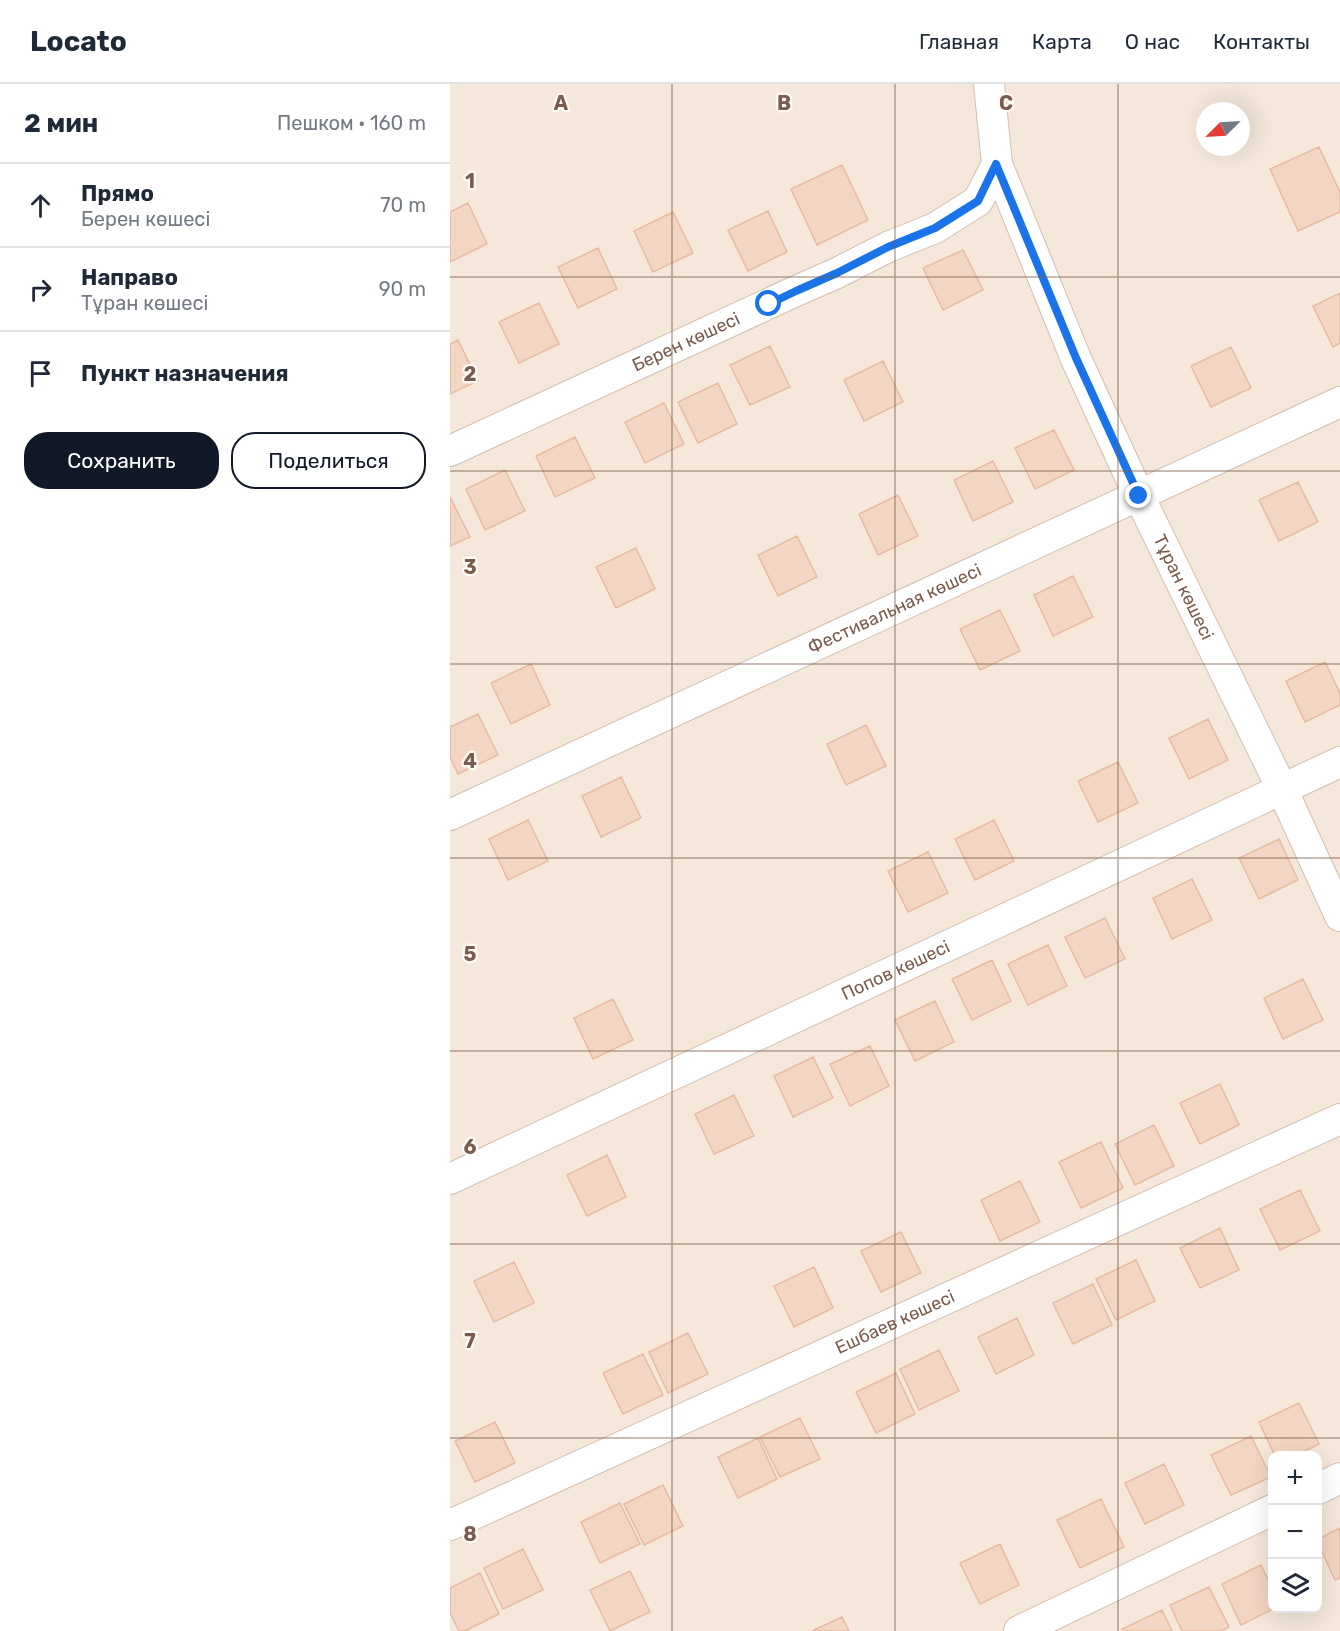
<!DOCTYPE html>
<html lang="ru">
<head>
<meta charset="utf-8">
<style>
	body { margin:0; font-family:Rubik,sans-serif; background:#f6f6f7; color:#1f2937 }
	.controls { position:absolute; right:18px; bottom:18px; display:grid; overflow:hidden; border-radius:12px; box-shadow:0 6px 24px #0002 }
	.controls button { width:54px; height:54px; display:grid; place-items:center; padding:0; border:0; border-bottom:2px solid #e0e1e3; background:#fff; color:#1f2937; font:30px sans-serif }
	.compass { position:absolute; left:746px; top:18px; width:54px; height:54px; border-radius:50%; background:#fff; box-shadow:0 6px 24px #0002; rotate:246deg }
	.stop { position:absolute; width:18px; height:18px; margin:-14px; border:4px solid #1a73e8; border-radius:50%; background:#fff }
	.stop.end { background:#1a73e8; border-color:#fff; box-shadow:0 2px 6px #0008 }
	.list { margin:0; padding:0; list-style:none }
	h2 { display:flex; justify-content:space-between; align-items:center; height:78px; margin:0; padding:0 24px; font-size:26px }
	h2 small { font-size:20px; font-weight:400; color:#747a83 }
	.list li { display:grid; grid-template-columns:39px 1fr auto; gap:18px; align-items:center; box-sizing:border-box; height:84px; padding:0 24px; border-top:2px solid #e0e1e3 }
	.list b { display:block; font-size:22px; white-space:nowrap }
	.list p { margin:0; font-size:20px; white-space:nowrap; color:#747a83 }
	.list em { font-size:20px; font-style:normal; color:#747a83 }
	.actions { display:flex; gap:12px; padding:18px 24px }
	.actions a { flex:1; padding:14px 0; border:2px solid #111827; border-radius:24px; text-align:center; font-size:21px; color:#111827 }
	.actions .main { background:#111827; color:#fff }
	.icon { flex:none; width:33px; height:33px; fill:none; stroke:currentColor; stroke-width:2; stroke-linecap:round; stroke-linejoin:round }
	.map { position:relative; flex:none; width:890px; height:1547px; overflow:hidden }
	header { display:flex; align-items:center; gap:36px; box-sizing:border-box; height:84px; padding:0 30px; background:#fff; border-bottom:2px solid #e0e1e3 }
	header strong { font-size:28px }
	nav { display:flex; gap:33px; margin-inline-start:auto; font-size:21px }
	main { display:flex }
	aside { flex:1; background:#fff }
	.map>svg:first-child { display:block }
</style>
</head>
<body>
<header>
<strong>Locato</strong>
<nav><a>Главная</a><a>Карта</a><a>О нас</a><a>Контакты</a></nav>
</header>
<main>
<aside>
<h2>2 мин<small>Пешком · 160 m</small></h2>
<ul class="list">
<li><svg class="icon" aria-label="ahead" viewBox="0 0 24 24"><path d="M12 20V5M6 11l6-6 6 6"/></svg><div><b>Прямо</b><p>Берен көшесі</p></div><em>70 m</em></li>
<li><svg class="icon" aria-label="right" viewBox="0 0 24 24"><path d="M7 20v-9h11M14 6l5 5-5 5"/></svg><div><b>Направо</b><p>Тұран көшесі</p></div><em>90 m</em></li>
<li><svg class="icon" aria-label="arrive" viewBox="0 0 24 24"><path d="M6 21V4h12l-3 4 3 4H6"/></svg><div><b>Пункт назначения</b></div></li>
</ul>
<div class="actions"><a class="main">Сохранить</a><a>Поделиться</a></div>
</aside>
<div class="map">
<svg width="890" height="1547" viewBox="0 0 890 1547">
	<rect width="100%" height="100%" fill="#fdf6ec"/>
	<path fill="#f5e8da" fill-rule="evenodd" d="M0 0H890V1547H0ZM755 27H791V63H755ZM822 1372H868V1524H822Z"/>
	<path fill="#f3d5c3" stroke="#e6bba3" stroke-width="1.5" d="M869 63 890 108V128L848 147 820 85Z
		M392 81 418 136 367 161 341 105Z
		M18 119 37 160 0 178V128Z
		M318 127 337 168 298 187 278 146Z
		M223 128 243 169 203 188 184 147Z
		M148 164 167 205 128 224 108 183Z
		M513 166 533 206 493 226 473 184Z
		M890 209V259L883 263 863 222Z
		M89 219 109 260 69 279 49 238Z
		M8 256 28 297 0 310V260Z
		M320 262 340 303 300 321 280 281Z
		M781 263 801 304 761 323 741 282Z
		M433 277 453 318 414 337 394 296Z
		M268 299 287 340 248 359 228 318Z
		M214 319 234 360 195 379 175 338Z
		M604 346 624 386 585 405 565 364Z
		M125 353 145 394 105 413 86 372Z
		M543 377 563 418 523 437 504 396Z
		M55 386 75 427 35 446 16 405Z
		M848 398 868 438 829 457 809 416Z
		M448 411 468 452 428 471 409 430Z
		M0 413 20 453 0 462Z
		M347 452 367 493 328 512 308 471Z
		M186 464 205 505 166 524 146 483Z
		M623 492 643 533 603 552 584 511Z
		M550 526 570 567 530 586 510 545Z
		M875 578 890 609V621L855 638 836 597Z
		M81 580 100 621 61 640 41 599Z
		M28 630 48 671 8 690 0 673V643Z
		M758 635 778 676 739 695 719 654Z
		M416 641 436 682 396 701 377 660Z
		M668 678 688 719 648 738 628 697Z
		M171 693 191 734 151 753 132 712Z
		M78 736 98 777 58 796 39 755Z
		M544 736 564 777 525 796 505 755Z
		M829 755 848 796 809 815 789 774Z
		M478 768 498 809 458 828 438 787Z
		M742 795 762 836 722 855 703 814Z
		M655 834 675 875 635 894 615 853Z
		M598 861 617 902 578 921 558 880Z
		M542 876 561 917 522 936 502 895Z
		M853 895 873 936 833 955 814 914Z
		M163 915 183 956 143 975 124 934Z
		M485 917 504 958 465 977 445 936Z
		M420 962 439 1002 400 1022 380 980Z
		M363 973 383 1014 343 1033 324 992Z
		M770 1000 789 1041 750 1060 730 1019Z
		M284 1011 304 1052 264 1070 245 1030Z
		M704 1041 724 1082 685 1101 665 1060Z
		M651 1058 673 1104 631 1124 609 1078Z
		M157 1071 176 1113 137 1132 117 1091Z
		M570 1097 590 1138 550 1157 531 1116Z
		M850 1106 870 1147 830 1166 810 1125Z
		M770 1144 789 1186 750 1204 730 1164Z
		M451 1148 471 1189 431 1208 411 1167Z
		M686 1176 705 1217 666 1236 646 1195Z
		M64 1178 84 1219 44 1238 24 1197Z
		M364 1183 383 1224 344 1243 324 1202Z
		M643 1200 662 1241 623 1260 603 1219Z
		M567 1234 584 1271 546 1290 528 1253Z
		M238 1249 258 1290 218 1309 199 1268Z
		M489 1266 509 1307 469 1326 450 1285Z
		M193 1270 213 1311 173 1330 153 1289Z
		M446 1289 465 1330 426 1349 406 1308Z
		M849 1319 869 1360 845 1372H825L809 1338Z
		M350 1334 370 1375 330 1393 310 1353Z
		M45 1338 65 1379 25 1398 5 1357Z
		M801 1352 821 1393 781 1411 761 1371Z
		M308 1354 327 1395 288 1414 268 1373Z
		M714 1380 734 1421 695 1440 675 1399Z
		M213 1401 233 1442 194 1461 174 1420Z
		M651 1415 674 1463 630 1484 607 1436Z
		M170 1419 190 1460 150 1479 131 1438Z
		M890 1444V1494L885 1496 868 1459V1455Z
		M550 1460 569 1501 530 1520 510 1479Z
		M73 1465 93 1506 53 1525 34 1484Z
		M811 1481 822 1504V1524H825L791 1541 772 1500Z
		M180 1487 200 1528 160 1547 140 1506Z
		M30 1489 49 1530 15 1547H9L0 1529V1504Z
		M759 1503 779 1543 771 1547H732L720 1521Z
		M712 1526 722 1547H673L672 1545Z
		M392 1533 399 1547H362Z"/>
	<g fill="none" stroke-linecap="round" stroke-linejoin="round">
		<defs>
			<g id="minor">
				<path id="s1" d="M539 0 547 80 626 275 689 412 832 705 890 832"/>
				<path id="s2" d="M0 367 346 207 387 189 438 163 485 144 528 117 547 80"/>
				<path id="s3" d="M0 731 890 318"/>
				<path id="s4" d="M0 1095 890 678"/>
				<path d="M868 1405 890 1394"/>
				<path id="s5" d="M0 1441 890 1035"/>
				<path d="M569 1547 822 1426"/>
			</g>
		</defs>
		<use href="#minor" stroke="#d1beb0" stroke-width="32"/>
		<use href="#minor" stroke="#fff" stroke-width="30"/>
	</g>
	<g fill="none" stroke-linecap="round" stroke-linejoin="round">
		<path stroke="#1a73e8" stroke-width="8" d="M319 220 346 207 387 189 438 163 485 144 528 117 546 80 626 274 689 412"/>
	</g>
	<path fill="none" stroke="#7a5c4d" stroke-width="1.5" stroke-opacity="0.55" d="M222 0V1547M445 0V1547M668 0V1547M0 193H890M0 387H890M0 580H890M0 774H890M0 967H890M0 1160H890M0 1354H890"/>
	<g text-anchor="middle" stroke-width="4.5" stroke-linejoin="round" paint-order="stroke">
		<g font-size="18" fill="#7a5c4d" stroke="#fffaf3">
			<text dy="6" stroke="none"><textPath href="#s2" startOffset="260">Берен көшесі</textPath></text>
			<text dy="6" stroke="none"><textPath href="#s1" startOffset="543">Тұран көшесі</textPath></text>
			<text dy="6" stroke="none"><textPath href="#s3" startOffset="490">Фестивальная көшесі</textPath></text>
			<text dy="6" stroke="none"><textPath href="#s4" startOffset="492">Попов көшесі</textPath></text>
			<text dy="6" stroke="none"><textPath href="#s5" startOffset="489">Ешбаев көшесі</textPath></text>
		</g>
	</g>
	<g font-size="20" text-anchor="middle" font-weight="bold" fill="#7a5c4d" stroke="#fffaf3" stroke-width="4.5" stroke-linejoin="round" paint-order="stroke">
		<text x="111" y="26">A</text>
		<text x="334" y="26">B</text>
		<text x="556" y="26">C</text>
		<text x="20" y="104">1</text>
		<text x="20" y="297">2</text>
		<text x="20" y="490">3</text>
		<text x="20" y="684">4</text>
		<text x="20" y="877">5</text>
		<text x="20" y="1070">6</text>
		<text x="20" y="1264">7</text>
		<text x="20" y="1457">8</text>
	</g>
</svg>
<div class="controls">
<button>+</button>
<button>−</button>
<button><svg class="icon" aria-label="layers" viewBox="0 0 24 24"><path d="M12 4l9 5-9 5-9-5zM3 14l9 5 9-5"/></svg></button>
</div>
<svg class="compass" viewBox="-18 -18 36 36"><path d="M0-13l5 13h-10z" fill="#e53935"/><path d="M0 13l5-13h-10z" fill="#747a83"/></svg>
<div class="stop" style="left:319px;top:220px"></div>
<div class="stop end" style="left:689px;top:412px"></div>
</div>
</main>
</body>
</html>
